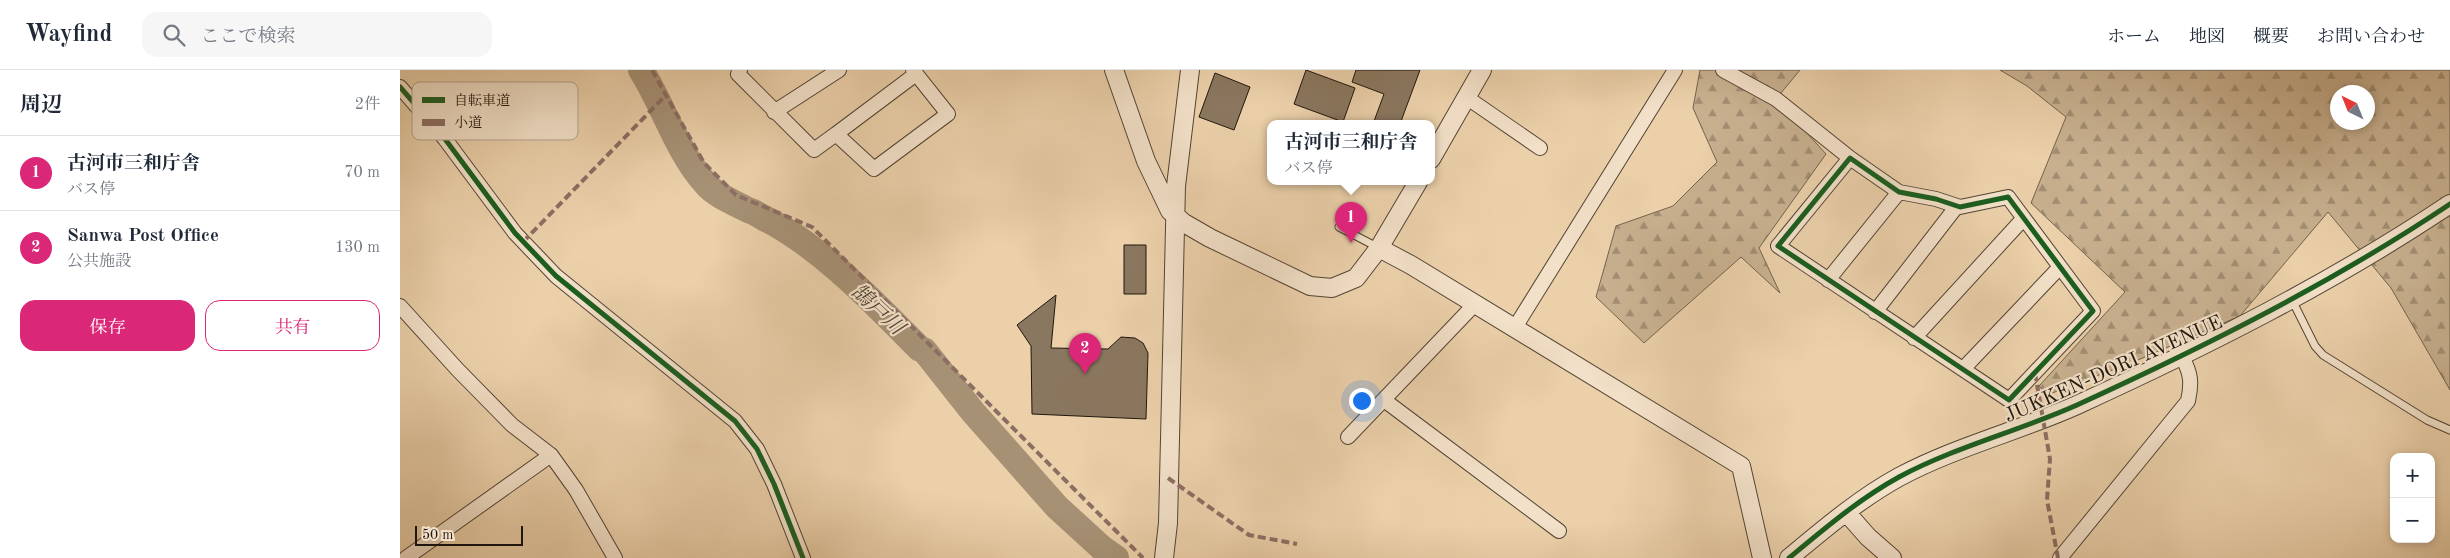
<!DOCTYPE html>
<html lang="ja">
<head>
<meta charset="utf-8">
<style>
	body { margin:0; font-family:"Old Standard TT","Noto Serif JP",serif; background:#f6f6f7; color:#1f2937 }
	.controls { position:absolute; right:15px; bottom:15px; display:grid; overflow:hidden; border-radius:10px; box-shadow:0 2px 8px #0003 }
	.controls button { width:45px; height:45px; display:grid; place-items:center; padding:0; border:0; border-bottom:1px solid #e0e1e3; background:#fff; color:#1f2937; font:25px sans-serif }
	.compass { position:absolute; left:1930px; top:15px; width:45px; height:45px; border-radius:50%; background:#fff; box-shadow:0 2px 8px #0003; rotate:317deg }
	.scale { position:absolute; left:15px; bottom:12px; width:108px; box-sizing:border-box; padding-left:5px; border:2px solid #20160d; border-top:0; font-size:14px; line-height:18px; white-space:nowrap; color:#20160d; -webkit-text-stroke:4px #f2e0c8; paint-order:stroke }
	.you { position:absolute; left:961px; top:330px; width:18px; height:18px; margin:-12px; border:4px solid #fff; border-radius:50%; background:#1a73e8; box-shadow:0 0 0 8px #1a73e833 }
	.badge { display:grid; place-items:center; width:32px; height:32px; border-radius:50%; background:#db2777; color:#fff; font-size:16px; font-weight:700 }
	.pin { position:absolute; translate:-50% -41px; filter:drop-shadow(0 1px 2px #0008) }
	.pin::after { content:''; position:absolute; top:26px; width:18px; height:15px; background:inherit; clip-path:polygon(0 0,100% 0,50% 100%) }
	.popup { position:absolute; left:867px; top:50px; width:168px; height:65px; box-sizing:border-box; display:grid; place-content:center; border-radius:10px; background:#fff; filter:drop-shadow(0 1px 4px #0005); font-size:16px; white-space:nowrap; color:#747a83 }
	.popup b { font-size:19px; color:#1f2937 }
	.popup::after { content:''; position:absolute; left:50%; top:100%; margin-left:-10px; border:10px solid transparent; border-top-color:#fff }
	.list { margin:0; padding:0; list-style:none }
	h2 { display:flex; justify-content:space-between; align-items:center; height:65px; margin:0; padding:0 20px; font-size:21px }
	h2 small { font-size:16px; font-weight:400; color:#747a83 }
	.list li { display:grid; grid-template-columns:32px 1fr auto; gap:15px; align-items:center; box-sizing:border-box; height:75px; padding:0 20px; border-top:1px solid #e0e1e3 }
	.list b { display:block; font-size:19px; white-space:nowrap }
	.list p { margin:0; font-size:16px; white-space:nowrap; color:#747a83 }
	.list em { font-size:16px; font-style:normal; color:#747a83 }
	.actions { display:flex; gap:10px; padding:15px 20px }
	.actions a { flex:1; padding:11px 0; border:1px solid #db2777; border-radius:15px; text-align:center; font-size:18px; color:#db2777 }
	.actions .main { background:#db2777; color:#fff }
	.icon { flex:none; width:28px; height:28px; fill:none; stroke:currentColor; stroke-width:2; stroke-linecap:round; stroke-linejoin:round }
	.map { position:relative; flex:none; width:2050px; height:488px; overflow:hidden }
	header { display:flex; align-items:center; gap:30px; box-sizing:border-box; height:70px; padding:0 25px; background:#fff; border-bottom:1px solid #e0e1e3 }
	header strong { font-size:24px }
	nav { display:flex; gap:28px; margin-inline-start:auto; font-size:18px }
	.search { width:350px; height:45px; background:#f6f6f7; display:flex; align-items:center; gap:12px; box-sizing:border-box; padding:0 18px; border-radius:15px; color:#747a83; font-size:19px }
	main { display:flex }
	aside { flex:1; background:#fff }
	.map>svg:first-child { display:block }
</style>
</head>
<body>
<header>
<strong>Wayfind</strong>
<div class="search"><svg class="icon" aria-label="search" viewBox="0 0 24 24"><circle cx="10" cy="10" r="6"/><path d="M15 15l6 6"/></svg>ここで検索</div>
<nav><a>ホーム</a><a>地図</a><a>概要</a><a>お問い合わせ</a></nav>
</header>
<main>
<aside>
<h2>周辺<small>2件</small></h2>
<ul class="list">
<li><span class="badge">1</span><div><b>古河市三和庁舎</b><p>バス停</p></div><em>70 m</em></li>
<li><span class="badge">2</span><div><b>Sanwa Post Office</b><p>公共施設</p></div><em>130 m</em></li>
</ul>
<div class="actions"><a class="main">保存</a><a>共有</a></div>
</aside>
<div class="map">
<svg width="2050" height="488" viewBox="0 0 2050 488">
	<defs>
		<pattern id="forest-firs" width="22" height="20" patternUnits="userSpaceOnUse" patternTransform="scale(1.25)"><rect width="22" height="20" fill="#c8b08f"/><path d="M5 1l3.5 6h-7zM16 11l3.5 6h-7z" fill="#a28e73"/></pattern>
	</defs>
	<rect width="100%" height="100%" fill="#ebd0aa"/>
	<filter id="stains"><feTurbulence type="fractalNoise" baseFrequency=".004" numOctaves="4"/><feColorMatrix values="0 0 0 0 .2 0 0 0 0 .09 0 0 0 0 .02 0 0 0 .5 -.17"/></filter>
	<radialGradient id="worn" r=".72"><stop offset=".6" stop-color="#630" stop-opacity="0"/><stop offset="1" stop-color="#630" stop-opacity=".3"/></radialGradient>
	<path fill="url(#forest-firs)" stroke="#74634e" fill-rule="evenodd" d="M1300 0H1400L1376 29 1426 84 1359 178 1380 223 1341 187 1244 273 1196 227 1216 156 1273 136 1317 92 1293 38Z
		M1600 0H2050V320L1991 218 1928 142 1840 246 1738 290 1647 325 1639 316 1725 222 1631 133 1666 47 1627 16ZM1938 22H1968V52H1938Z"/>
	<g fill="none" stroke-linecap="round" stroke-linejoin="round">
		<path stroke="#a69175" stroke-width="26" d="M241 0C264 36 277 82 306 114 315 125 335 133 348 140 355 142 358 145 364 148 423 178 474 233 520 279L524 280 573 342 657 437 703 479 716 488"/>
	</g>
	<path fill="#8a775f" stroke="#20160d" d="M906 0 955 18 943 52 894 34Z
		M956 0H1020L1000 54H973L984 24 952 12Z
		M815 3 850 17 834 60 799 47Z
		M724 175H746V224H724Z
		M656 225 651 278 708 279 721 267 735 268 743 273 748 283 746 349 632 344 631 276 617 255Z"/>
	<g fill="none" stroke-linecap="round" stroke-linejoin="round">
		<defs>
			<path id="service" d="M939 157 979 178
				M1892 230 1915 276 1923 285 2027 350 2050 360"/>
			<path id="minor" d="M340 0 338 4 414 80 436 64 474 99 548 44 513 0
				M1323 0 1376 29 1450 88
				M0 17 45 69 115 163 156 206 335 351 357 379 374 414 403 488
				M1066 27 1140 78
				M374 42 439 0
				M436 64 516 4
				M1450 88 1499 122 1536 129 1560 137 1608 127 1693 241 1609 330 1378 176Z
				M1428 210 1499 122
				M0 236 57 299 112 355 151 385 176 420 215 488
				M1475 242 1557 136
				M1114 259 1275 0
				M1514 268 1623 149
				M1563 299 1659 198
				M984 330 1159 461
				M948 367 1075 234
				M6 488 151 385
				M1660 488 1788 331C1792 313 1791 303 1782 287"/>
			<path id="tertiary" d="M714 0 746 91 770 141 784 153 810 168 910 216 932 218 956 208 979 178 1018 112
				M1031 89 1082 0
				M979 178 1011 195 1341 396 1362 488
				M1446 442 1468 467 1492 488
				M764 488 768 453 776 116 790 0
				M1389 488C1424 459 1459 429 1499 407 1555 377 1619 361 1677 335 1806 276 1932 213 2050 134"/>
		</defs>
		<use href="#service" stroke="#534434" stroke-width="9"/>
		<use href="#minor" stroke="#534434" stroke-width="16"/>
		<use href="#tertiary" stroke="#534434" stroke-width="20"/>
		<use href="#service" stroke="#f2e0c8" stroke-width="7"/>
		<use href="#minor" stroke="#f2e0c8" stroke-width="14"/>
		<use href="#tertiary" stroke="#f2e0c8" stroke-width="18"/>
		<path stroke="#8d6e63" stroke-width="4" stroke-dasharray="8 4" stroke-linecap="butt" d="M252 0 304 93 336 125 412 157 743 488
			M123 172 266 25
			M1635 303 1650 389 1647 430 1658 488
			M768 408 849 465 897 474"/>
		<defs>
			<path id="cycleway" d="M0 17 45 69 115 163 156 206 335 351 357 379 374 414 403 488
				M1450 88 1499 122 1536 129 1560 137 1608 127 1693 241 1609 330 1378 176Z
				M1389 488C1424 459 1459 429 1499 407 1555 377 1619 361 1677 335 1806 276 1932 213 2050 134"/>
		</defs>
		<use href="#cycleway" stroke="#f2e0c8" stroke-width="8"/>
		<use href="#cycleway" stroke="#1b5e20" stroke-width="5"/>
	</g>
	<g text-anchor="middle" stroke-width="4.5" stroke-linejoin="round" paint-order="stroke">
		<g font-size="20" fill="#20160d" stroke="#f2e0c8">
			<text transform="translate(1713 298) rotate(-24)" y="7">JUKKEN-DORI AVENUE</text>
		</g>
		<g font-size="21" font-style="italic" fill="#564737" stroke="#f2e0c8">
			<text transform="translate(478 239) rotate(43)" y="7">鵠戸川</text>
		</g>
	</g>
	<rect x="12" y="12" width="166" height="58" rx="8" fill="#f2e0c8" stroke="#b3a390" stroke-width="1"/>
	<rect x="22" y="27" width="23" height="6" fill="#1b5e20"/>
	<rect x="22" y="49" width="23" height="7" fill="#8d6e63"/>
	<g font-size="14" fill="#20160d">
		<text x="54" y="35">自転車道</text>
		<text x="54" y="57">小道</text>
	</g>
	<rect width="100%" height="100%" filter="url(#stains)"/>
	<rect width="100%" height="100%" fill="url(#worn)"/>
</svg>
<div class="controls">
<button>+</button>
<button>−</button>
</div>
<svg class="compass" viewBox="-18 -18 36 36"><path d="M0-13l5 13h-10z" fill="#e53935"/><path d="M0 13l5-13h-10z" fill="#747a83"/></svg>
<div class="scale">50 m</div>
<div class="you"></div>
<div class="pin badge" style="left:951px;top:173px">1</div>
<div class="popup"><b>古河市三和庁舎</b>バス停</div>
<div class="pin badge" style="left:685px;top:304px">2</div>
</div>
</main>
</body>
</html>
